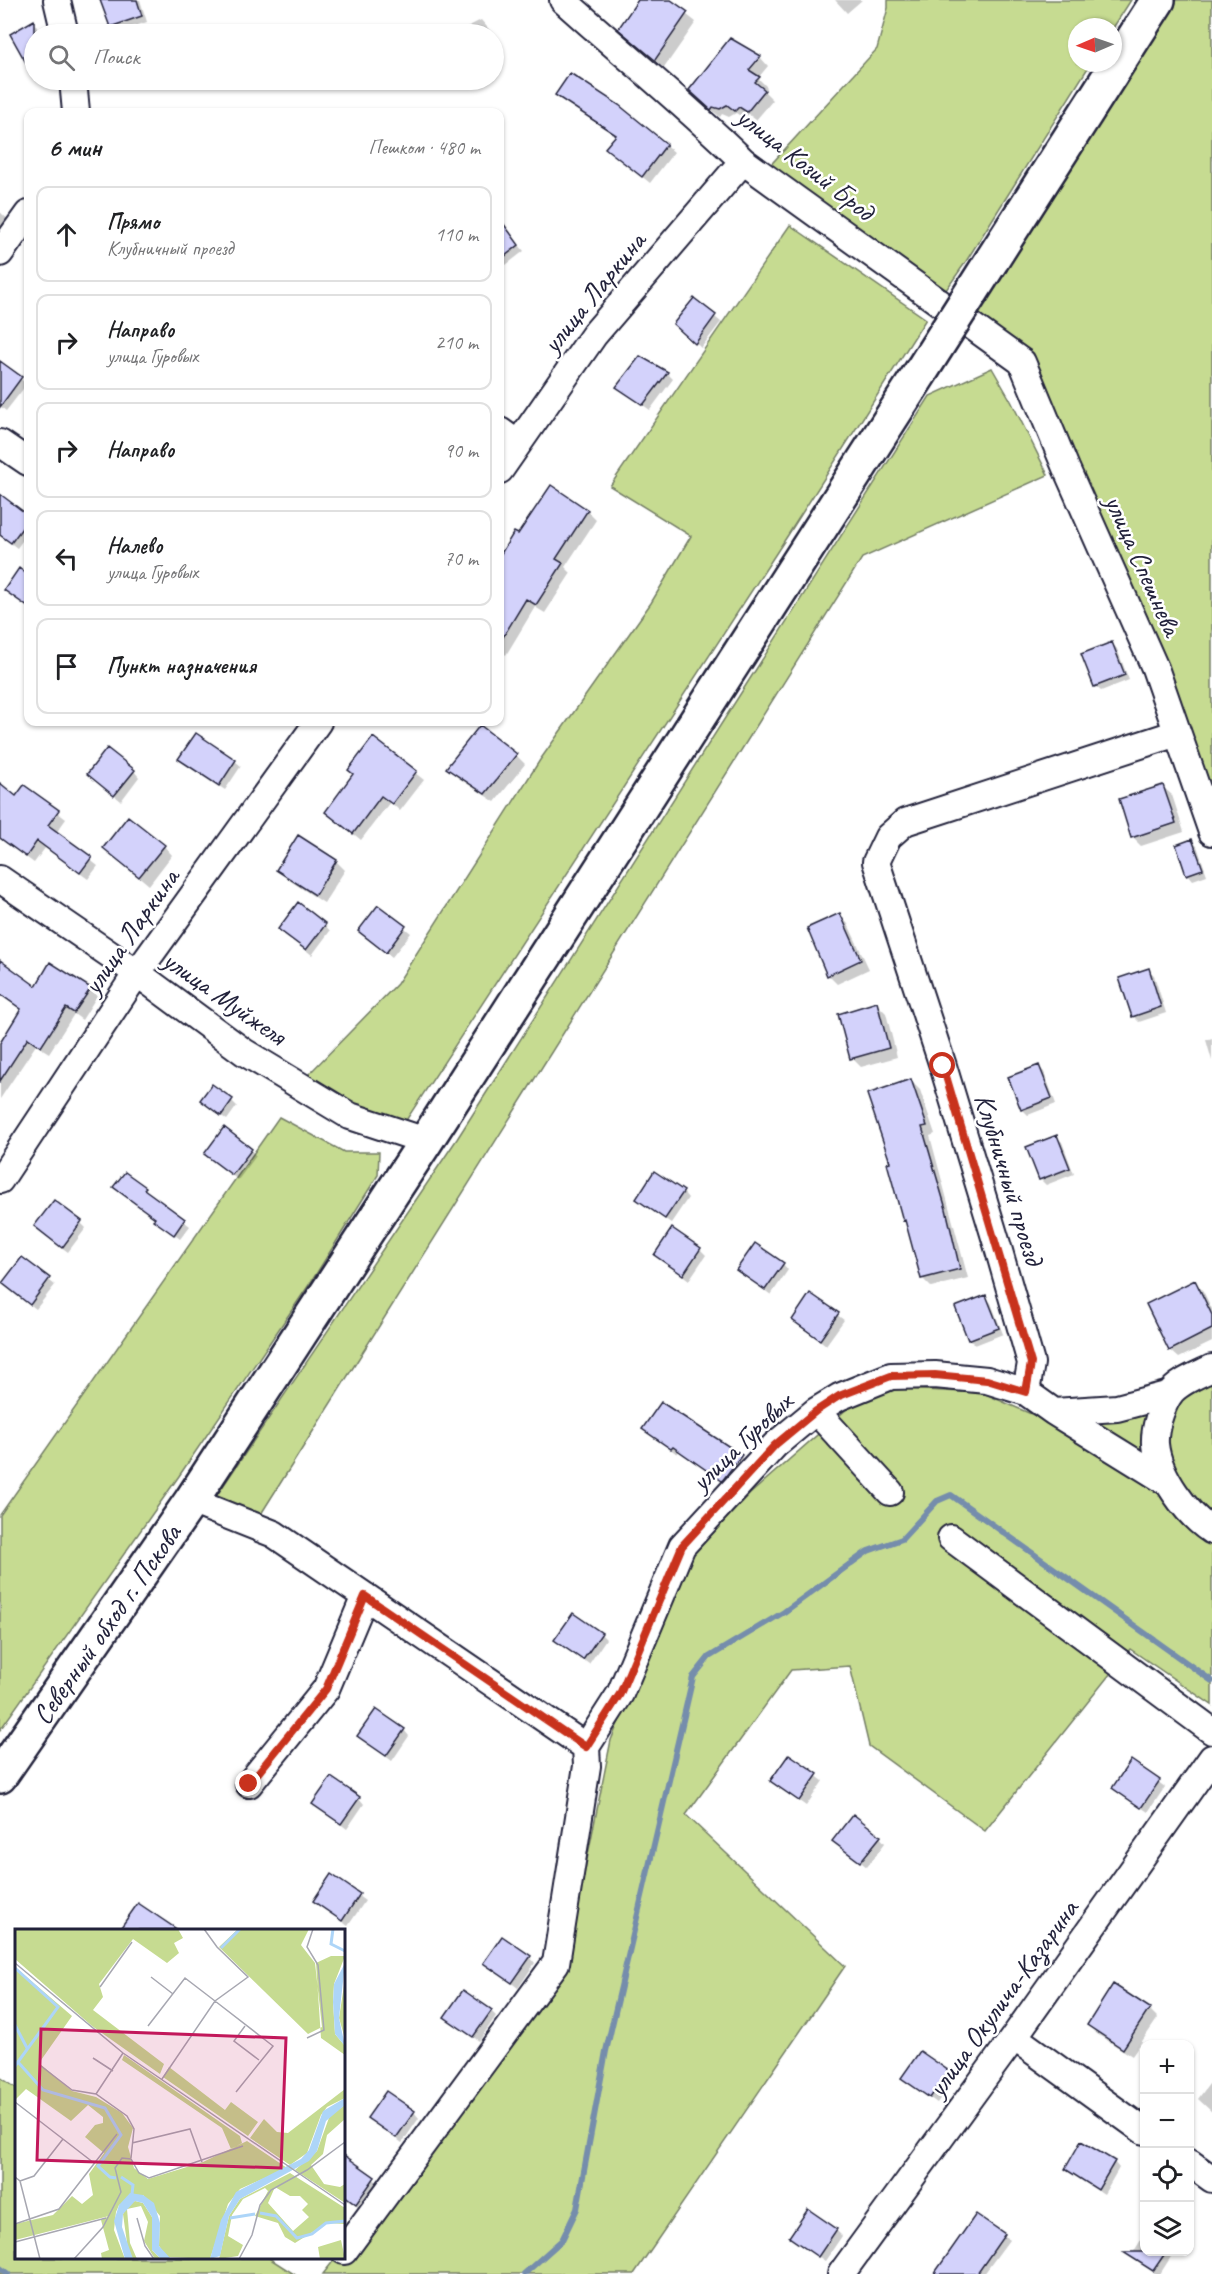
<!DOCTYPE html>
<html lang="ru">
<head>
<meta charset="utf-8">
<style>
	body { margin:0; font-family:Caveat,sans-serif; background:#f6f6f6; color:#202124 }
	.controls { position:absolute; right:18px; bottom:18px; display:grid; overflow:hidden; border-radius:12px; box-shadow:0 2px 4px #0004 }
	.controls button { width:54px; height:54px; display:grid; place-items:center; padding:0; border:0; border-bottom:2px solid #e0e0e0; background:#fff; color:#202124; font:30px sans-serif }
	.compass { position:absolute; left:1068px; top:18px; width:54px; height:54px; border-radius:50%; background:#fff; box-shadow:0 2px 4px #0004; rotate:268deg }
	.stop { position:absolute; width:18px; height:18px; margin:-14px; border:4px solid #c8321e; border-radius:50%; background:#fff }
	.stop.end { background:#c8321e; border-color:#fff; box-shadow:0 2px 6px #0008 }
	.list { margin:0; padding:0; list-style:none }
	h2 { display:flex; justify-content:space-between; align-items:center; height:78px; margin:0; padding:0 24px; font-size:26px }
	h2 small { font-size:20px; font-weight:400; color:#757577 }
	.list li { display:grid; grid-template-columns:39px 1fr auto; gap:18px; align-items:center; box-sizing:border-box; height:96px; margin:0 12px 12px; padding:0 12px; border:2px solid #e0e0e0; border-radius:12px }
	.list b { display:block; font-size:22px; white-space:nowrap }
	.list p { margin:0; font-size:20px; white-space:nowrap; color:#757577 }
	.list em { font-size:20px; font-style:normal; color:#757577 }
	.icon { flex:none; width:33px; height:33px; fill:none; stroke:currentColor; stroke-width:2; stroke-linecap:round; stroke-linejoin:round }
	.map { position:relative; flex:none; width:1212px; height:2274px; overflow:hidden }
	.search { position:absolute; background:#fff; box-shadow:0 2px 4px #0004; left:24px; top:24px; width:480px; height:66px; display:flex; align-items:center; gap:15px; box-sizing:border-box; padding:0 21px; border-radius:33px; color:#757577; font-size:22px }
	.panel { position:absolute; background:#fff; box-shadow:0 2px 4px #0004; left:24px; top:108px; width:480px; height:618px; border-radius:12px }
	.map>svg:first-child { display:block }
</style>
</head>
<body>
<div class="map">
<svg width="1212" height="2274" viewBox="0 0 1212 2274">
	<rect width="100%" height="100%" fill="#fff"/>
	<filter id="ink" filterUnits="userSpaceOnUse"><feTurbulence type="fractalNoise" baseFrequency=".0167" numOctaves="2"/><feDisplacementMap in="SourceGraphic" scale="12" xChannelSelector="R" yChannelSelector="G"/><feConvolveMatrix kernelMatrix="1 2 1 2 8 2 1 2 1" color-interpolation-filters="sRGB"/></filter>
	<g filter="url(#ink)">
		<path fill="#c6db91" stroke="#747e66" stroke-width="1.5" d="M888 0H1131L1113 28 1077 27V63H1091L965 263 939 300 764 172 877 49 888 8Z
			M1177 0H1212V821L1014 365 973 326 981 307Z
			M790 225 926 319 788 535 405 1122 355 1110 305 1078 397 984 540 760 651 603 691 536 610 486Z
			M992 368 1011 401 1048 475 862 558 261 1514 215 1498 457 1139 930 396Z
			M279 1117 344 1152H379L378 1175 313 1279 179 1476 0 1730V1515Z
			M1212 1381V1705L1130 1649 985 1831 869 1746 850 1666 791 1670 686 1815 845 1966 634 2274H323L565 1969 611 1740 689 1558 750 1494 856 1401 884 1388 983 1393 1061 1427Z
			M0 2077 16 2088V2258H269L294 2274H0Z"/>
		<path fill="#0003" d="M111 0H140L147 22 117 32 111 27Z
			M639 0H668L696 22 664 68 629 37Z
			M835 0H862L847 13Z
			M481 20 493 34H453Z
			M33 22 43 34H34V65L32 66Z
			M311 29 316 34H303Z
			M494 36 501 50 494 53Z
			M760 57 768 66 758 78 767 87 764 91 773 100 756 120 748 114 745 119 736 113 729 117 722 114 720 117 699 99Z
			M262 80H285L270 89Z
			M432 80H445L437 84Z
			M557 95 618 107 674 152 650 183 607 148 616 136 565 102Z
			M0 212 12 223 0 236Z
			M507 231 524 251 506 265 500 258V237Z
			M694 300 721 322 701 348 675 324Z
			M640 358 667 373 673 379 650 410 618 387Z
			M0 363 27 384 6 411 0 406Z
			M551 487 587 511 596 520 565 567 571 573 545 613 535 607 506 655 500 651V557L515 534 519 536Z
			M0 496 28 517V533L17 548 0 535Z
			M1112 643 1117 649 1129 680 1101 691 1095 686Z
			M374 740 424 780 400 811 390 802 361 840 327 812 355 775Z
			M516 755 525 764 495 802 457 777 448 768Z
			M235 761 241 766 225 790 186 764Z
			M134 771 139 777 121 801 89 774Z
			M0 785 16 798 24 787 66 819 56 833 98 866 88 879 45 848 34 863 0 838Z
			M1163 787 1172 795 1184 832 1141 846 1132 837Z
			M1191 840 1197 846 1207 875 1193 880 1188 874 1177 845Z
			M164 846 172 855 149 885 105 848Z
			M336 861 345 870 324 903 286 878 278 869Z
			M378 907 411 933 392 957 365 937Z
			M840 915 848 924 869 969 837 984 828 975Z
			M325 925 330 931 312 955 285 934Z
			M0 962 36 988 90 989 97 996 82 1020 74 1014 49 1053 36 1045 0 1099V1045L22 1010 0 994Z
			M1148 970 1154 975 1166 1013 1139 1022 1133 1016Z
			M877 1004 886 1013 897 1057 861 1067 852 1058Z
			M1212 1038V1061L1206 1040Z
			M1039 1067 1044 1072 1056 1104 1028 1115 1022 1109Z
			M911 1081 920 1090 935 1134 930 1136 968 1278 931 1287 922 1278 908 1224 904 1220Z
			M232 1101 237 1106 227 1120 208 1106Z
			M1056 1137 1062 1142 1074 1174 1046 1185 1040 1179Z
			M251 1150 256 1156 238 1180 211 1159Z
			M115 1187 145 1188 149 1195 190 1226 180 1239Z
			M683 1192 688 1198 671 1223 643 1204Z
			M81 1223 86 1228 68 1252 41 1232Z
			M700 1249 706 1255 689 1280 656 1255Z
			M22 1259 55 1285 36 1309 9 1288Z
			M783 1264 788 1270 771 1295 738 1270Z
			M1195 1282 1203 1291 1212 1309V1342L1179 1358 1170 1350Z
			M810 1295 844 1320 826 1345 794 1320Z
			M985 1297 991 1303 1003 1334 975 1345 969 1339Z
			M661 1404 747 1461 728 1485 679 1451 677 1454 644 1429Z
			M601 1634 606 1639 589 1664 556 1640Z
			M404 1730 409 1736 392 1761 359 1736Z
			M790 1756 823 1781 806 1806 778 1786Z
			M1131 1762 1165 1787 1148 1812 1120 1793Z
			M359 1798 364 1804 347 1829 314 1804Z
			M880 1837 885 1843 867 1867 840 1846Z
			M331 1876 365 1901 348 1926 314 1901Z
			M138 1905 172 1930H121Z
			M530 1957 535 1963 518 1988 485 1963Z
			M1149 2009 1158 2018 1132 2056 1097 2034 1089 2025Z
			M491 2011 496 2016 479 2041 452 2022Z
			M948 2072 954 2078 937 2103 903 2078Z
			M1212 2080V2112L1198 2099Z
			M414 2112 419 2118 402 2143 369 2118Z
			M346 2159 380 2184 362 2209 344 2196V2163Z
			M1114 2162 1119 2168 1104 2194 1066 2169Z
			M836 2230 842 2236 825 2261 797 2242Z
			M1004 2235 1009 2240 984 2274H934Z
			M1144 2235V2252H1174L1160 2274H1156L1131 2256Z"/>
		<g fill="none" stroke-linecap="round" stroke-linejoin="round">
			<path stroke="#758dac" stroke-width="6" d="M0 2268 8 2274
				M524 2274 562 2240 577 2209 606 2051 693 1677 709 1657 784 1612 868 1551 902 1539 937 1501 951 1495 1212 1681"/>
		</g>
		<path fill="#d3d2fb" stroke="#22223b" stroke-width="1.5" d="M100 0H137L142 16 110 27Z
			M638 0H671L688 12 655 60 618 29Z
			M34 20V77L10 34Z
			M730 38 761 56 749 70 760 77 755 82 765 90 747 112 739 107 735 111 727 105 720 109 713 107 711 110 689 90Z
			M570 73 619 105 667 144 642 177 605 148 616 135 555 95Z
			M500 219 519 245 500 260Z
			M694 298 716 315 695 344 673 324Z
			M640 356 668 372 643 405 616 387Z
			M0 361 22 377 0 407Z
			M551 485 588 510 556 559 563 563 536 605 526 599 500 642V555L514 532 518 534Z
			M0 494 28 515V520L11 543 0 535Z
			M19 568 28 575V607L4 590Z
			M1112 642 1125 675 1094 687 1081 654Z
			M480 725 517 754 485 794 446 768Z
			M196 733 236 760 219 786 178 759Z
			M373 737 417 771 392 804 381 796 353 834 325 812 353 774 348 770Z
			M107 748 135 770 114 796 87 774Z
			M0 783 16 796 24 785 59 810 48 825 92 857 80 873 37 841 26 857 0 838Z
			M1163 785 1176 823 1131 838 1119 799Z
			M128 816 165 845 139 877 103 848Z
			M298 835 337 860 315 895 276 870Z
			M1192 839 1203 869 1186 875 1176 845Z
			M298 902 326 924 306 950 278 929Z
			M378 905 406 926 386 953 358 931Z
			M840 913 861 960 827 976 807 928Z
			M0 960 36 986 50 962 91 988 74 1013 66 1008 41 1047 28 1038 0 1081V1043L21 1009 0 994Z
			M1149 968 1161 1007 1132 1017 1119 978Z
			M877 1002 889 1048 850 1059 838 1014Z
			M1039 1065 1052 1098 1021 1110 1008 1077Z
			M911 1079 927 1126 922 1127 946 1209 960 1269 921 1279 905 1220 903 1221 887 1163 890 1162 867 1094Z
			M212 1084 233 1099 221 1116 200 1100Z
			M224 1127 252 1149 232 1175 204 1154Z
			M1057 1135 1070 1168 1039 1180 1026 1147Z
			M654 1171 684 1191 665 1219 636 1199Z
			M125 1172 146 1187 144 1189 185 1219 174 1235 153 1220 155 1218 113 1187Z
			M54 1200 82 1221 62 1248 34 1226Z
			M672 1228 701 1248 683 1275 654 1255Z
			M755 1243 784 1263 765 1290 736 1270Z
			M22 1257 50 1278 30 1305 2 1283Z
			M1195 1280 1212 1315V1329L1169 1351 1146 1304Z
			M810 1293 839 1313 820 1340 792 1320Z
			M986 1295 999 1328 968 1340 955 1307Z
			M661 1402 742 1455 722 1481 673 1447 671 1449 642 1429Z
			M573 1613 602 1633 583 1660 554 1640Z
			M376 1709 405 1729 386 1756 357 1736Z
			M789 1754 818 1774 799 1801 770 1781Z
			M1131 1760 1160 1780 1141 1808 1112 1788Z
			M331 1777 360 1797 341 1824 312 1804Z
			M853 1814 881 1836 860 1862 832 1841Z
			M331 1874 360 1894 342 1921 313 1901Z
			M138 1903 178 1930H119Z
			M502 1936 531 1956 512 1983 483 1963Z
			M1113 1984 1150 2008 1123 2049 1087 2025Z
			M463 1990 492 2010 473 2037 444 2017Z
			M920 2051 949 2071 930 2098 901 2078Z
			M386 2091 415 2111 396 2138 367 2118Z
			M1081 2141 1115 2161 1098 2190 1065 2169Z
			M344 2155 375 2177 356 2204 344 2195Z
			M808 2209 837 2229 818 2257 789 2237Z
			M976 2214 1005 2234 977 2274H934Z
			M1123 2252H1166L1153 2271Z"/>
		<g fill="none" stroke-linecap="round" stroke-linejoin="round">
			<defs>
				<path id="minor" d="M57 0 65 34
					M563 0C623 54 686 105 743 161L1022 362 1066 468 1155 668 1212 832
					M73 80 76 112
					M0 253 28 214
					M500 431 518 444
					M0 443 28 462
					M500 470 594 335 743 161
					M0 879 137 973 244 1052 350 1116 426 1141
					M0 1180 137 973 318 722
					M1212 1368C1198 1375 1178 1382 1169 1395 1161 1408 1154 1429 1155 1444 1158 1475 1186 1514 1212 1531
					M1026 1392 1031 1363 997 1244 943 1066 876 862 888 837 905 822 1177 733
					M816 1411 890 1492
					M1054 1412 1167 1482
					M191 1501 274 1534 586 1747
					M951 1538 1212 1731
					M586 1747 620 1694 682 1546 775 1445 816 1411 839 1397 891 1376 935 1375 987 1380 1026 1392 1054 1412 1117 1408 1170 1394
					M249 1784 326 1689 365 1596
					M1014 2037 1144 2131
					M1190 2163 1212 2179
					M344 2251 556 1963 587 1766 586 1747
					M841 2274 1014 2037 1212 1758"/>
				<path id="highway" d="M992 260 1158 0
					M0 1776 191 1501 426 1141 922 370"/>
			</defs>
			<use href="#minor" stroke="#22223b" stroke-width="30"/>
			<use href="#highway" stroke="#22223b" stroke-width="38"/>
			<use href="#minor" stroke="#fff" stroke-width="26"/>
			<use href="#highway" stroke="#fff" stroke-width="33"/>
			<defs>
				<path id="highway-bridge" d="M922 370 992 260"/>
			</defs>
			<use href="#highway-bridge" stroke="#22223b" stroke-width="38" stroke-linecap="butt"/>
			<use href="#highway-bridge" stroke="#fff" stroke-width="33"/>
		</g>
	</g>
	<g fill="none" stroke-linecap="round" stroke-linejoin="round" filter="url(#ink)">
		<path stroke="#c8321e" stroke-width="8" d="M249 1784 326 1689 365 1596 586 1747 620 1694 682 1546 775 1445 816 1411 839 1396 891 1376 935 1375 987 1380 1026 1392 1031 1363 943 1066"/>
	</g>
	<g text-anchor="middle" stroke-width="5" stroke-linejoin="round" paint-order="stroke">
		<g font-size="28" fill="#22223b" stroke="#fff">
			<text transform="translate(806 163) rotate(38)" y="10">улица Козий Брод</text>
			<text transform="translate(593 292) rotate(-51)" y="10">улица Ларкина</text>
			<text transform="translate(1144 565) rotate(66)" y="10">улица Спешнева</text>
			<text transform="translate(130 931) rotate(-55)" y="10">улица Ларкина</text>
			<text transform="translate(225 997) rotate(35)" y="10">улица Муйжеля</text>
			<text transform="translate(1010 1179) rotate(73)" y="10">Клубничный проезд</text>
			<text transform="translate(741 1441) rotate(-44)" y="10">улица Гуровых</text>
			<text transform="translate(106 1624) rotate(-55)" y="10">Северный обход г. Пскова</text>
			<text transform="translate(1002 1998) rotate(-54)" y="10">улица Окулича-Казарина</text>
		</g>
	</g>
	<g transform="translate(15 1929)">
		<rect width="330" height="330" fill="#fff"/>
		<path d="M0 0H163L168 9 159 14 164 24 152 34 118 10 84 55 88 68 78 81 149 135 145 145 77 97 0 30ZM223 0H294L286 16 300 34 307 98 293 105 204 18ZM316 27H330L319 55 318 73 320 105 330 117V126L306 109 301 34ZM0 38 57 87 24 134 57 162 81 168 107 184 118 199 113 218 119 239 133 250 188 233 232 212 272 239 225 260 213 275 195 330 152 328 144 317 145 287 128 266 104 276 101 283 99 301 110 330H87L86 324 94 321 86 291 94 287 0 311V295L38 286 57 267 67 275 78 266 74 245 89 224 70 208 80 196 88 194V188L73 176 56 192 11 160 0 171ZM330 50V110L324 89ZM109 126 225 207 227 214 216 220 207 199 107 131ZM154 138 210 181 216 173 243 193 233 207 148 148ZM330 160V169L312 178 306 186 292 224 275 236 235 209 249 190 262 203 273 204ZM330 176V190L312 206 308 225 296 236 309 255 325 258 330 255V274L280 241 302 222 315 186ZM275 244 330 279V295L312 294 280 314 270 308 263 294 240 287 253 262 250 259 228 270 217 286 213 307 228 316 223 327 204 330 214 287 225 270ZM260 258 275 267H285L293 275 287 281 294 288 278 302 253 274ZM120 272 128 274 137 288V321L146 330H140L129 312 133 293 126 277 112 280 115 314 122 330H118L113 321 108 285 112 276ZM326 311 330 330H305L303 318Z" fill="#c6db91" fill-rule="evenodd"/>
		<path d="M330 34 324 89 330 117 320 105 318 73 319 55ZM330 169V176L311 192 302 222 294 232 225 270 214 287 205 327 195 330 206 291 221 263 286 230 294 221 308 182ZM115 264 128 266 139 274 145 294 144 317 156 330H146L137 321V288L128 274 120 272 108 285 107 298 118 330H110L99 292 104 276Z" fill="#add5f8"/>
		<path fill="none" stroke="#add5f8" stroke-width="3" d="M318 0 316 15 330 22M206 19 225 0M0 39 43 78 0 137M0 96 12 119M3 133 28 161 90 179 106 206 83 237 95 248 101 249M106 248 118 256 117 265M245 284 261 287 282 309 297 305 311 294 330 292M215 289 240 285"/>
		<path fill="none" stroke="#a7a7b1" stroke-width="1.5" d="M0 34 108 124 330 276M136 48 158 65M85 58 117 13M133 97 170 49 200 72 258 117 221 163M230 97 219 112 244 131M292 109 309 101 303 36 292 18 298 0M78 129 98 142M26 137 57 161 81 165 112 187 119 200 116 229M147 150 200 72 233 48 202 18 189 0M81 165 108 124M0 173 79 234M117 214 175 200 187 233M0 248 5 252 25 330M5 252 19 247 48 210M122 289 130 317 139 330M0 295 44 280 102 205M0 313 91 289M59 330 88 298 106 263 100 239 107 229 116 230 124 244 134 249 228 217M224 330 237 306 245 276 256 261 292 241 330 213"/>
		<path fill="#c2185b" fill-opacity="0.15" stroke="#c2185b" stroke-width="3" d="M26 100 271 109 266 239 22 231Z"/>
		<rect width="330" height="330" fill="none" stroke="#22223b" stroke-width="3"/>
	</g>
</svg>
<div class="controls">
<button>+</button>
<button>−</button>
<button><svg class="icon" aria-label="locate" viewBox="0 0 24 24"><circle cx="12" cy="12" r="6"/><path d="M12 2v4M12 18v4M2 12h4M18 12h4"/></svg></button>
<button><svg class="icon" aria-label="layers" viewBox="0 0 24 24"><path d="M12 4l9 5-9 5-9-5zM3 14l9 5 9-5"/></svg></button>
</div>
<svg class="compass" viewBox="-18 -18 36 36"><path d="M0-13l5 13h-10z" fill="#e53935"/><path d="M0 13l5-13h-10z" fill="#757577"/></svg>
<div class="stop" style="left:943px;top:1066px"></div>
<div class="stop end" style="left:249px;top:1784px"></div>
<div class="search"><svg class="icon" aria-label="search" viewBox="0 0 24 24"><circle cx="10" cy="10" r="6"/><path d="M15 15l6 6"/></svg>Поиск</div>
<section class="panel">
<h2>6 мин<small>Пешком · 480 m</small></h2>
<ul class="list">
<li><svg class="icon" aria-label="ahead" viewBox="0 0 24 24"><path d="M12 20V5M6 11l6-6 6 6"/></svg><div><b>Прямо</b><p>Клубничный проезд</p></div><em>110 m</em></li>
<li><svg class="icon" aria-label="right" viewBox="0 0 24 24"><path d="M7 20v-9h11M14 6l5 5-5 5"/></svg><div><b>Направо</b><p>улица Гуровых</p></div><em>210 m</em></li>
<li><svg class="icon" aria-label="right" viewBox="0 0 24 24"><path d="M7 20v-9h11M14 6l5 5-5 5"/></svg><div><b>Направо</b></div><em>90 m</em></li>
<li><svg class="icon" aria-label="left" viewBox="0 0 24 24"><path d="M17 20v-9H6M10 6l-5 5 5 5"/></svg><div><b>Налево</b><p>улица Гуровых</p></div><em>70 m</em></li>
<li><svg class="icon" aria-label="arrive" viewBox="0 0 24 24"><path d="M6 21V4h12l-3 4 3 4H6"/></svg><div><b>Пункт назначения</b></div></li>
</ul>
</section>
</div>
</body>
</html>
